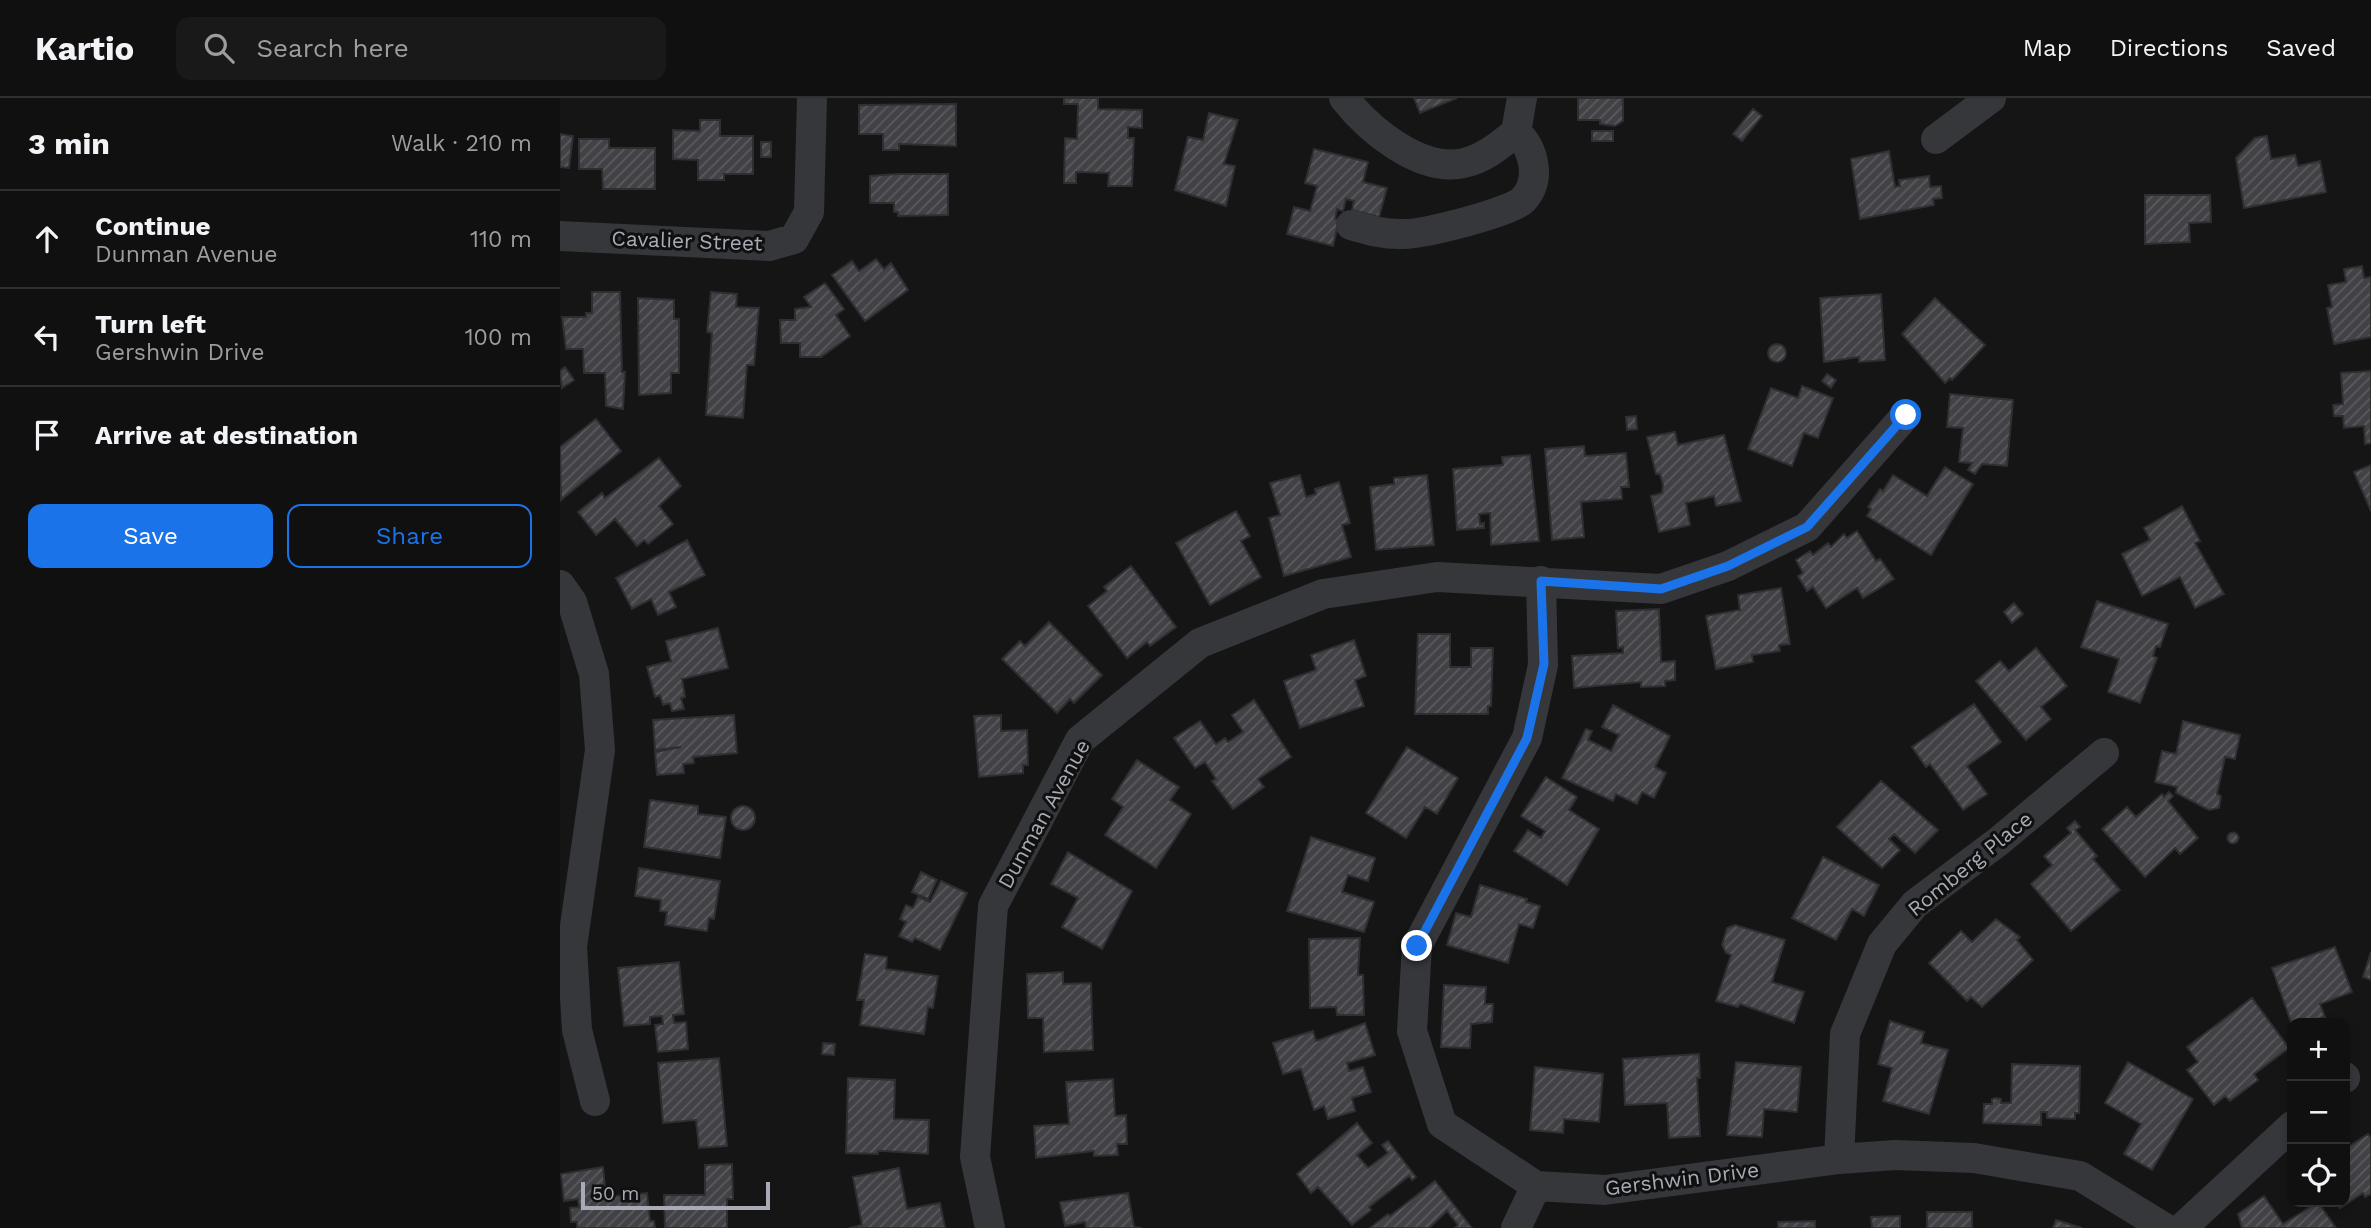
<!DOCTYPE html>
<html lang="en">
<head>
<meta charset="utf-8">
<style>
	body { margin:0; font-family:"Work Sans",sans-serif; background:#191919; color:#f1f3f6 }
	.controls { position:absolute; right:21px; bottom:21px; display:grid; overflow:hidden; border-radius:14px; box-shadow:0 4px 10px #0003 }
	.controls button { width:63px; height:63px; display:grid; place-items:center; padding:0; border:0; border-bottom:2px solid #303030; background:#101010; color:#f1f3f6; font:35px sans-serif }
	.scale { position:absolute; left:21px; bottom:18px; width:189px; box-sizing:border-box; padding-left:7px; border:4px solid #a8abb5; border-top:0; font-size:19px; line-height:24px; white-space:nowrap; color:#a8abb5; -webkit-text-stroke:5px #101011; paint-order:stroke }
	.stop { position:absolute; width:21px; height:21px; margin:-16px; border:5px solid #1a73e8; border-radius:50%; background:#fff }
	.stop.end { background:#1a73e8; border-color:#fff; box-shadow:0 2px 7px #0008 }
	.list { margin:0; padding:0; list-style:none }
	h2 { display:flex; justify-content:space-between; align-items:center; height:91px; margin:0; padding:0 28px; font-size:30px }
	h2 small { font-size:23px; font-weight:400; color:#9c9d9f }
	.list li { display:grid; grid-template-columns:46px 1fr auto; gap:21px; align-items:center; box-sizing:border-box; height:98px; padding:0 28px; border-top:2px solid #303030 }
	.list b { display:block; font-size:26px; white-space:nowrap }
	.list p { margin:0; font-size:23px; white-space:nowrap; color:#9c9d9f }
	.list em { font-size:23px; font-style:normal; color:#9c9d9f }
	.actions { display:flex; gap:14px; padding:21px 28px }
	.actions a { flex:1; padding:16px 0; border:2px solid #1a73e8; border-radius:14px; text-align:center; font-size:24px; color:#1a73e8 }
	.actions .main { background:#1a73e8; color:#fff }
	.icon { flex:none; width:38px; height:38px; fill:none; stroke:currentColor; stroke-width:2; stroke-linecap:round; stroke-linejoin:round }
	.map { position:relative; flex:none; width:1811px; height:1130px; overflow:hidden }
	header { display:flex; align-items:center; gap:42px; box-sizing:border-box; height:98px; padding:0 35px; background:#101010; border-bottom:2px solid #303030 }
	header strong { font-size:33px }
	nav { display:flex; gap:38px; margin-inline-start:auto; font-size:24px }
	.search { width:490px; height:63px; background:#191919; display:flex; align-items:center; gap:18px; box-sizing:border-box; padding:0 24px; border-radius:14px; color:#9c9d9f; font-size:26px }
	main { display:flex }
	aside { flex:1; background:#101010 }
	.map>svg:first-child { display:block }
</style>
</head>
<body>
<header>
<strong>Kartio</strong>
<div class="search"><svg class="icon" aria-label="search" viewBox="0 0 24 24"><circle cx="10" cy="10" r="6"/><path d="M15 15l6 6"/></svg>Search here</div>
<nav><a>Map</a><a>Directions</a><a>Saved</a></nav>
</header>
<main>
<aside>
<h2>3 min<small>Walk · 210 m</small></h2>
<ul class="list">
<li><svg class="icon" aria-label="ahead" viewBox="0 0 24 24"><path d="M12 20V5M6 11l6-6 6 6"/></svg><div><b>Continue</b><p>Dunman Avenue</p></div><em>110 m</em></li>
<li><svg class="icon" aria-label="left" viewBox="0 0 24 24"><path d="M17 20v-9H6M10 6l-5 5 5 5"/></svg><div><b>Turn left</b><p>Gershwin Drive</p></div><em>100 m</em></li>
<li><svg class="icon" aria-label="arrive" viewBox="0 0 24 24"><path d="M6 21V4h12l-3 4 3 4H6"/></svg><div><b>Arrive at destination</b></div></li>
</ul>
<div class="actions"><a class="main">Save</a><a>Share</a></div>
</aside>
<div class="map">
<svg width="1811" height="1130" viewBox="0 0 1811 1130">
	<defs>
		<pattern id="building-hatch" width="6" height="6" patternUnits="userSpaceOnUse" patternTransform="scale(1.75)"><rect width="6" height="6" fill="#424246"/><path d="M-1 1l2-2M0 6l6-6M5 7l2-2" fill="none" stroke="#5a5b5e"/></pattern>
	</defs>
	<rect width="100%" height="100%" fill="#151516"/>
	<path fill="url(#building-hatch)" stroke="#2f2f32" stroke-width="2" d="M504 0H538V11L582 12V30L568 29V40H574L572 88H548L549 75 516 74V85H504L505 40 517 41 518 6H504Z
		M854 0H897L860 15Z
		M1018 0H1063V23L1055 28 1040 26V22H1018Z
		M396 6V48L339 46V52H323V36H299V7Z
		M1193 11 1202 18 1182 43 1173 36Z
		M649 15 678 22 664 66 675 68 666 108 615 92 628 39 643 42Z
		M140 22H160V38H193V76H164V82H138V62L113 61V32L140 33Z
		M1032 33H1053V43H1032Z
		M0 36 13 38 9 70 0 69Z
		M1707 38 1711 61 1735 57 1738 68 1760 63 1766 94 1684 110 1676 60 1695 40Z
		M19 41H49V50H95V91H43L42 71H19Z
		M201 44H211V59H201Z
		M754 51 808 64 803 84 827 90 819 119 792 112 794 103 786 101 783 113 777 111 775 121 779 122 773 148 727 136 734 109 750 113 757 88 745 85Z
		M1329 53 1335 89 1340 88 1339 82 1369 78 1370 89 1381 88 1382 100 1373 101 1374 107 1300 121 1291 61Z
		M337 76H388V117L338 118V114H334V105H310V78Z
		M1585 97H1650L1651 124 1629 125 1630 144 1585 146Z
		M316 161 324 171 331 165 348 192 305 223 272 177 292 163 299 173Z
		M1802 168 1804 180 1811 179V239L1774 246 1767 210 1772 209 1768 187 1786 184 1784 171Z
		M265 185 284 211 276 217 290 238 261 259H240V245H221L220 222H235V211L251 209 244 199Z
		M32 194H60L62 274H65L63 311 46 308 45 275H24L23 251H6L2 219H26V215H32Z
		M151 194 177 196 176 209 199 210 194 267H187L183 320 146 317 152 235 147 234Z
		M1321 196 1325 262 1299 264V259L1264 264 1260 200Z
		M78 200 114 202V221H119V275H111V295L79 297Z
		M1375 200 1425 247 1392 282 1390 280 1385 285 1342 236Z
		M1208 255a9 9 0 1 1 18 0a9 9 0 1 1-18 0Z
		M5 269 14 282 2 290 0 273Z
		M1811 273V345L1805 346 1804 328 1784 330 1783 318H1774L1773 307 1783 306 1781 275Z
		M1267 276 1276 282 1271 290 1262 283Z
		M1242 288 1273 300 1258 340 1244 335 1232 368 1188 351 1211 290 1238 300Z
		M1390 296 1453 302 1447 368 1422 366 1415 376 1408 372 1412 365 1399 364 1403 330 1387 329Z
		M1076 318 1077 331 1067 332 1066 319Z
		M36 321 61 353 1 402 0 349Z
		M1115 334 1118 347 1164 337 1181 403 1156 408 1154 398 1126 405 1130 427 1099 434 1091 398 1102 395 1103 387 1100 376H1096L1087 339Z
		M1024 348 1025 358 1066 355 1069 389H1061L1062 401 1021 404 1024 439 992 442 985 351Z
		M970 357 979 443 931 447 930 415 919 416 920 426 924 425V430L897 432 893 371 943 367 942 359Z
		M99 360 121 388 99 408 113 426 88 446 84 442 77 448 55 421 36 437 18 414 42 395 45 400Z
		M1811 367V413L1794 374Z
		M1385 369 1413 386 1371 457 1307 418 1311 411 1308 409 1320 391 1323 393 1333 377 1367 398Z
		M740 377 746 399 756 396 755 391 779 384 790 425 782 427 791 459 724 478 709 420 720 417 710 385Z
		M867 377 874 447 816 452 810 389 834 386V380Z
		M1622 408 1640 443 1635 445 1664 496 1635 510 1620 479 1582 498 1562 456 1590 442 1584 430Z
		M676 413 690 438 681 443 701 479 650 507 616 445Z
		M1297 433 1316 463 1320 461 1334 481 1303 500 1297 490 1266 510 1253 489 1247 493 1238 478 1243 475 1236 462 1250 453 1253 457 1268 445 1271 449 1284 436 1287 440Z
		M127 442 145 477 109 494 116 509 98 517 91 501 72 511 56 480Z
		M571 468 616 529 590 548 587 544 567 560 528 508 547 493 544 489Z
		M1221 490 1230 546 1219 547 1220 553 1192 557 1193 564 1156 571 1146 518 1180 512 1178 497Z
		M1537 503 1608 526 1600 549 1596 548 1593 558 1597 560 1580 605 1548 594 1559 561 1521 549Z
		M1454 505 1463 516 1452 525 1444 514Z
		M1099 511 1101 564 1115 563V582L1105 583V588L1081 589V584L1014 590 1012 558 1063 555V549L1058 550 1056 513Z
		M489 524 542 577 514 605 510 601 497 615 442 561 460 543 465 548Z
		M158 530 168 570 122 581 125 599 121 600 124 611 112 613 110 605 103 607 100 597 95 599 87 569 111 563 106 543Z
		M858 536H890V569H911V550H933L931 608H928V616H855Z
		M794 542 806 578 795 582 804 608 740 630 724 583 756 572 751 557Z
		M1476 550 1507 588 1481 609 1491 621 1466 642 1416 583 1440 563 1449 573Z
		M694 602 731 659 698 681 704 689 673 711 652 683 656 681 645 664 635 670 614 640 640 623 656 646 665 640 668 644 683 634 672 617Z
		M1414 606 1441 644 1407 668 1427 696 1403 712 1370 666 1366 669 1352 649Z
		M1053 607 1110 638 1095 669 1106 675 1094 700 1082 694 1077 706 1056 696 1053 703 1002 680 1026 631 1032 633 1028 642 1051 653 1059 637 1042 629Z
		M174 617 177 655 133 659 134 665 123 666 124 675 97 677 95 654 121 649 95 652 93 622Z
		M441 617V633L467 632 468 667H463V675L419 679 414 618Z
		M1623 623 1680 637 1675 661 1665 659 1657 696 1661 698 1659 710 1649 712 1616 695 1617 689 1595 684 1602 653 1616 656Z
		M847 649 898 680 877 716 865 709 846 740 806 715Z
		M577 662 619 689 610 702 631 716 596 770 545 737 563 709 552 701Z
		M986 679 1017 699 1009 712 1039 731 1007 787 954 753 968 732 981 740 985 733 961 718Z
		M1321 683 1378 732 1355 755 1334 736 1329 741 1340 752 1322 770 1277 729Z
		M1609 694 1613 698 1608 703 1638 740 1620 756 1615 750 1585 779 1542 731 1567 709 1576 719 1602 696 1604 699Z
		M90 702 138 708V716L166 719 160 760 84 749Z
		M171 720a12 12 0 1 1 24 0a12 12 0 1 1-24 0Z
		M1515 723 1520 729 1515 732 1537 758 1533 761 1560 792 1511 833 1471 786 1492 767 1484 758 1511 735 1507 730Z
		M1667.5 740a5.5 5.5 0 1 1 11 0a5.5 5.5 0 1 1-11 0Z
		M751 739 815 760 808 783 788 777 782 794 814 804 804 834 727 813Z
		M508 754 572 793 542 851 502 829 518 800 491 786Z
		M1263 759 1319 787 1304 818 1292 811 1276 842 1232 820Z
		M79 770 160 783 154 821 149 820 147 833 105 827 107 814 100 813 101 802 75 798Z
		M361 774 377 782 368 801 352 794Z
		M381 783 407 795 380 852 355 840 352 844 339 838 346 824 340 821 346 807 353 810 358 799 370 804Z
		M920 787 967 801 966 804 980 808 973 830 959 826 948 865 887 847 896 815 911 819Z
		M1436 821 1460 839 1457 842 1473 862 1422 909 1411 899 1407 903 1369 865 1401 833 1412 844Z
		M1175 827 1225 842 1212 884 1244 894 1234 925 1180 906 1178 909 1156 903 1171 857 1166 855 1162 847 1167 830Z
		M800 840 798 877H803L804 917H777L776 909 750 910 749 841Z
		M1775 849 1792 894 1760 906 1765 919 1732 927 1712 870Z
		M1811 854V882L1803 879Z
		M305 856 327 859 326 871 378 878 373 910 368 909 364 936 300 927 304 902H297Z
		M119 864 124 916 113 917 114 925 126 924 128 951 98 954 95 927 103 926 102 918 90 919V926L64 928 58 870Z
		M503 874V886L531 885 533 952 484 954 483 920H468L467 876Z
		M884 887 926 889 925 906H933L932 924 911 926 910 950 881 949Z
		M1692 900 1729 950 1694 976 1698 982 1670 1003 1665 998 1654 1007 1627 972 1638 964 1627 949Z
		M1330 923 1364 934 1361 945 1388 952 1369 1016 1323 1003 1332 970 1318 966Z
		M805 925 815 957 787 965 789 973 803 969 811 994 792 1000 795 1013 768 1021 764 1008 754 1012 741 971 723 976 713 945 753 933 756 943Z
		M263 945 275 946 274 957 262 956Z
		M1139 956 1140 980H1137L1140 1038 1109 1040 1107 1005 1065 1007 1063 961Z
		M159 960 167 1048 139 1050 136 1022 103 1025 98 965Z
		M1176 964 1241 969 1237 1014 1204 1011 1202 1039 1167 1037Z
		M1568 964 1633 1001 1592 1072 1564 1056 1581 1026 1545 1005Z
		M1452 966 1520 968 1519 1015H1515V1021L1487 1020V1014H1481V1027L1423 1025 1424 1006H1432V1001L1436 1000 1441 1001V1005H1451Z
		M975 969 1043 976 1039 1024 1004 1021 1003 1035 970 1032Z
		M288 980 335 982 334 1021 369 1022 368 1056 323 1053H318V1056L286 1055Z
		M553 981 555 1018 566 1017 567 1046H557L558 1057 534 1058V1053L476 1060 474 1028 509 1026 506 984Z
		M797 1025 812 1045 797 1057 808 1070 828 1055 822 1047 828 1043 856 1079 852 1082 849 1078 809 1109 811 1112 792 1127 758 1089 751 1095 737 1076Z
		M1808 1036 1811 1040V1096L1805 1099 1803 1095 1780 1110 1776 1104H1785V1051Z
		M172 1066 173 1101H167V1130H105L104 1097H145V1067Z
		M43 1069 46 1099 87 1095 90 1123H94L95 1130H17V1124H11L10 1110 19 1109 18 1101 4 1103 1 1076Z
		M339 1070 347 1111 380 1105 385 1130H289L302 1127 293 1079Z
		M875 1083 912 1130H895L898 1127 887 1113 869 1130H810L828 1116 830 1118Z
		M568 1095 574 1129 582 1130H526L525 1124 505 1128 500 1104Z
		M1704 1098 1723 1126 1758 1104 1776 1130H1682L1678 1116Z
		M1367 1114H1412V1130H1367Z
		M1340 1118V1130H1312L1311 1119Z
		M1496 1122 1522 1130H1493Z
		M1255 1123V1130H1218V1124Z"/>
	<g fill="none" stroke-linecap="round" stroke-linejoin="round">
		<path stroke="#36373b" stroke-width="30" d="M784 0C809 32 861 75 904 65 925 60 940 47 956 34L962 0
			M1376 41 1431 0
			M791 127C808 132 825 137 844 136 864 136 949 115 963 102 982 82 974 50 956 34
			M0 138 209 148 234 141 249 114 252 0
			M981 483 983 567 967 640 857 848 852 933 882 1026 976 1088 1045 1092 1279 1061 1335 1057 1414 1060 1520 1078 1605 1130
			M0 487 12 504 34 576 40 652 12 849 17 932 35 1003
			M1785 980V979
			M1279 1061 1285 936 1322 846 1355 806 1439 743 1544 655
			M430 1130 415 1059 433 808 520 642 640 545 763 496 877 479 1101 491 1168 468 1247 429 1346 317
			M956 1130 976 1088
			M1622 1130 1732 1028"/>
	</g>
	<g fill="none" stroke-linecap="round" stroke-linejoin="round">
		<path stroke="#1a73e8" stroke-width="9" d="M857 848 967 640 984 566 981 483 1101 491 1168 468 1247 429 1346 317"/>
	</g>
	<g text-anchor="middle" stroke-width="6" stroke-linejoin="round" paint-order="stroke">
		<g font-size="21" fill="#a8abb5" stroke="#101011">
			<text transform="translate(127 143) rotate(2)" y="7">Cavalier Street</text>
			<text transform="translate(484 716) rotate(-61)" y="7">Dunman Avenue</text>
			<text transform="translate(1410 766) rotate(-39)" y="7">Romberg Place</text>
			<text transform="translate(1122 1081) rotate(-7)" y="7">Gershwin Drive</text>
		</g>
	</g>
</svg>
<div class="controls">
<button>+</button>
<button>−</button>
<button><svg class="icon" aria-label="locate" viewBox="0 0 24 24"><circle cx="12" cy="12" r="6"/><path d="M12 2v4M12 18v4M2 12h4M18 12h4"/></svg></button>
</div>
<div class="scale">50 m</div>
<div class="stop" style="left:1346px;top:317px"></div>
<div class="stop end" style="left:857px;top:848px"></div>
</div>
</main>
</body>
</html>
